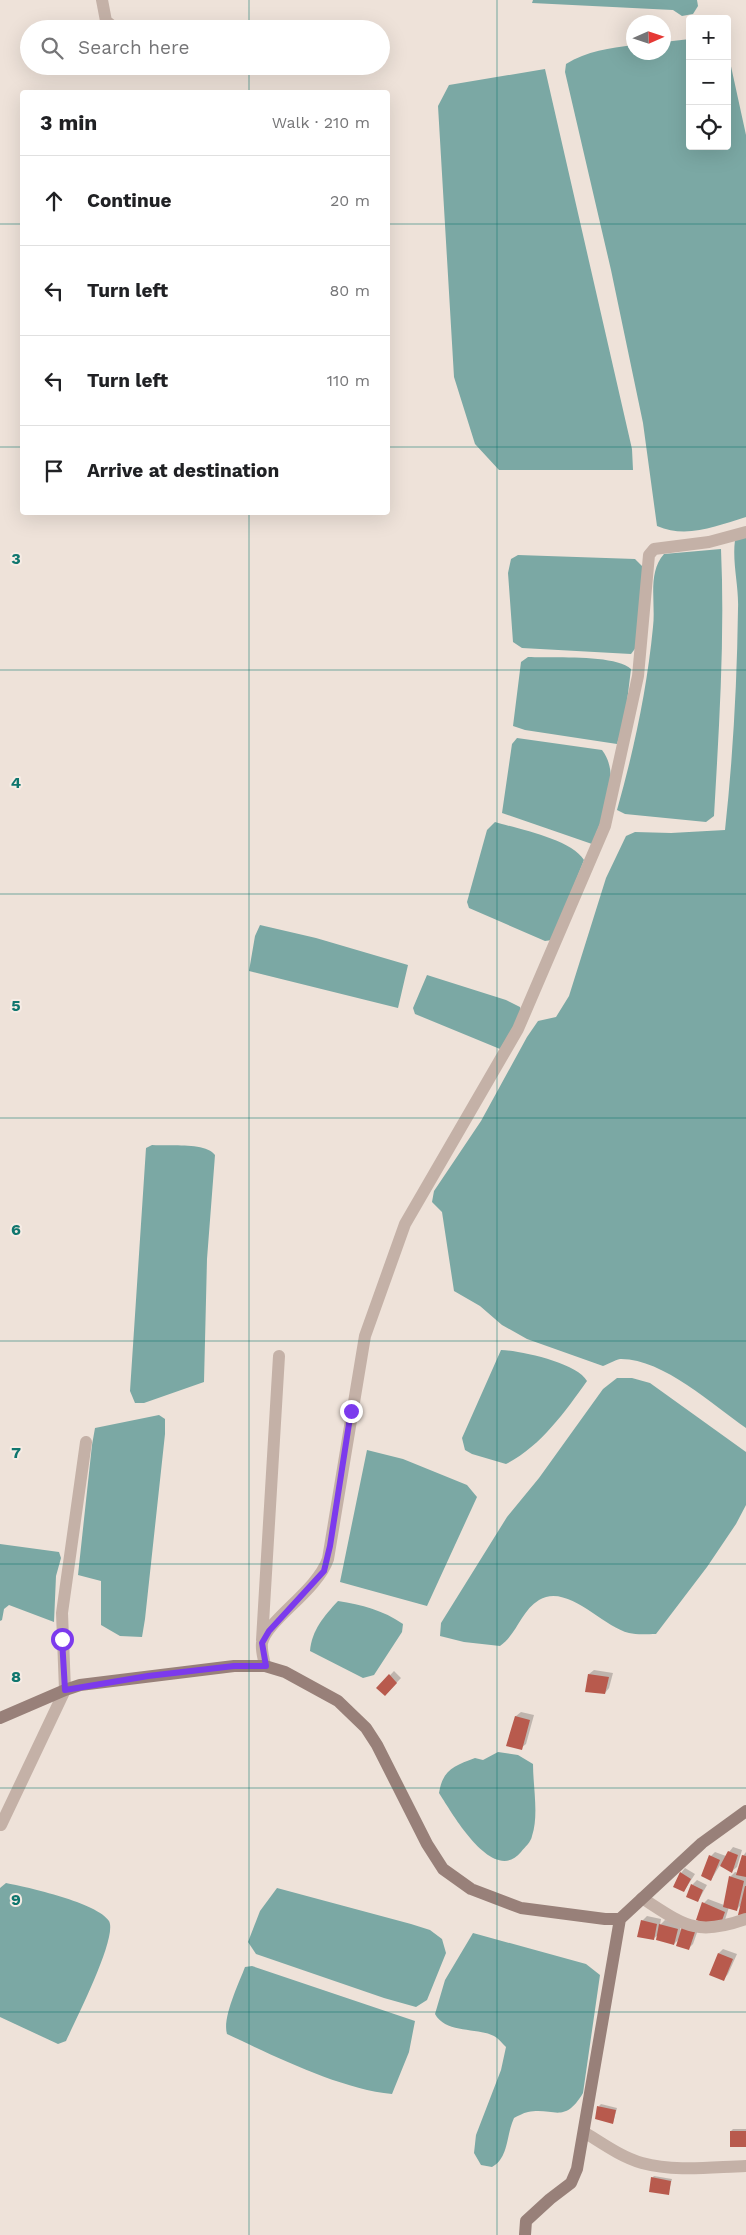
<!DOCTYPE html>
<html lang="en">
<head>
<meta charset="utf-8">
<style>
	body { margin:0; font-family:"Work Sans",sans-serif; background:#f6f6f6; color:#202124 }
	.controls { position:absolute; right:15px; top:15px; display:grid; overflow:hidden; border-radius:5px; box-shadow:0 5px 20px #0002 }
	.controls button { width:45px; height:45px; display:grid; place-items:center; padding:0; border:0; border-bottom:1px solid #e0e0e0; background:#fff; color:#202124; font:25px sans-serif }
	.compass { position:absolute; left:626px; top:15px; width:45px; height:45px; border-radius:50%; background:#fff; box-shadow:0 5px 20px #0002; rotate:87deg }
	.stop { position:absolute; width:15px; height:15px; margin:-11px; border:4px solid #7c3aed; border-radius:50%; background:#fff }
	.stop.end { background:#7c3aed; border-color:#fff; box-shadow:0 1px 5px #0008 }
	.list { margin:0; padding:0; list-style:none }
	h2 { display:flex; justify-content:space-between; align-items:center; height:65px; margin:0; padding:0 20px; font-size:21px }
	h2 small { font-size:16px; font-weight:400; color:#757577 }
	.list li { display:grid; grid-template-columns:32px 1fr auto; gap:15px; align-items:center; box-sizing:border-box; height:90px; padding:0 20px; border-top:1px solid #e0e0e0 }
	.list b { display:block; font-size:19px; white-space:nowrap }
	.list em { font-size:16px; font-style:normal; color:#757577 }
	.icon { flex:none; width:28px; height:28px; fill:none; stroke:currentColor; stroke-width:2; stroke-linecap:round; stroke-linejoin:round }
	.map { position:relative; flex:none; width:746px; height:2235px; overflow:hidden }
	.search { position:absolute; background:#fff; box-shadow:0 5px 20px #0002; left:20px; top:20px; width:370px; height:55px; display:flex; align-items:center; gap:12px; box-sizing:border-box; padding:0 18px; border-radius:28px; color:#757577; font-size:19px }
	.panel { position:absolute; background:#fff; box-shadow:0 5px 20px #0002; left:20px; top:90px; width:370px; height:425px; border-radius:5px }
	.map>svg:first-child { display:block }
</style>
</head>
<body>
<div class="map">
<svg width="746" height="2235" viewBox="0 0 746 2235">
	<rect width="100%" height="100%" fill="#eee2d9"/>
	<path fill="#7ba8a4" d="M533 0H697L698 6 693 14 682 16 673 10 532 3Z
		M690 39V146H727V48L746 135V517C716 526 687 539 657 526L643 423 611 270 565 72 566 64C587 51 610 48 633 45L634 52H664V42Z
		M545 69 632 449 633 470H499L475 444 454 377 438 106 449 85Z
		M746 536V1428C713 1405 662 1358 620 1359 615 1360 608 1364 603 1366L527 1339 502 1325 480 1306 454 1291 442 1212 432 1202 434 1191 481 1121 527 1037 538 1021 556 1017 569 996 606 878 626 836 635 832 671 833 725 830C733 757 737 683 738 609 739 586 732 563 735 540Z
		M721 549C725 638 719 727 714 816L706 822 625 814 617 810C634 750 647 689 653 627 656 603 647 573 664 554Z
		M518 555 635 559 644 568 637 646 631 654 522 648 513 642 508 573 511 559Z
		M528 657C552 658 615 654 631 669L625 718 617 744 525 730 513 726 521 662Z
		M517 738 602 750C622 776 603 816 592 844L502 813 512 744Z
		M495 822C518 829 571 839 584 860L552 940 545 941 469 908 467 902 487 830Z
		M260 925 316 938 408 965 398 1008 249 971 255 936Z
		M427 975 506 1000 520 1007 522 1014 500 1049 415 1014 413 1008Z
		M152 1145C168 1146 206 1142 215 1155L207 1259 204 1382 144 1403H135L130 1391 146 1148Z
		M501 1350C522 1351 577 1363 587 1381 565 1412 540 1447 506 1464L472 1454 465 1450 462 1438Z
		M617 1378H632L650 1383 746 1452V1505L736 1524 707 1567 656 1634C648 1634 637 1635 629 1633 602 1627 568 1583 539 1600 521 1611 517 1634 500 1646L464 1642 440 1636 441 1623 507 1517 539 1478 603 1389Z
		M159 1415 165 1419V1434L145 1619 142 1637 120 1636 101 1625V1581L78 1575 92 1445 95 1428Z
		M367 1450 403 1459 467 1485 477 1497 427 1606 340 1582Z
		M0 1544 59 1552 61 1558 56 1576 54 1622 9 1605 4 1609 2 1620 0 1621Z
		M338 1601C362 1605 383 1610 403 1624L402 1632 374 1675 363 1678 310 1651C312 1630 324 1616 338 1601Z
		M498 1752 518 1755 533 1764C533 1787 539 1815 532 1836 531 1842 525 1847 521 1852 493 1886 452 1813 439 1793 443 1769 454 1766 475 1758L483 1760Z
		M6 1883C27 1887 98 1903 109 1921 118 1937 75 2021 66 2041L58 2044 0 2017V1888Z
		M277 1888 411 1924 430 1930 442 1939 446 1953 427 2000 416 2007 384 1998 256 1954 248 1942 260 1911Z
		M473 1933 586 1964 600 1975 583 2093C564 2125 554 2107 528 2112 523 2113 518 2116 514 2118 506 2135 509 2158 492 2167L481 2165 474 2153 476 2135 501 2070 506 2047C502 2043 498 2038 494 2036 476 2027 446 2034 435 2014L445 1980Z
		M252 1966 415 2021 409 2052 392 2094C340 2089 274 2056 227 2034 222 2018 239 1983 245 1967Z"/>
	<path fill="#0003" d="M594 1670 613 1673 609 1688 605 1693 589 1674Z
		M394 1671 401 1678 385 1695 378 1688Z
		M521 1712 534 1715 526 1744 521 1748 508 1745 516 1716Z
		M733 1847 742 1850 737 1867 732 1871 720 1865 711 1880V1856L715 1852 726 1856Z
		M746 1852V1916L742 1904 737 1909 729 1907 724 1923 704 1903 708 1899 724 1905 730 1877 735 1872 738 1873 743 1856Z
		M685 1868 695 1874 684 1891 681 1873Z
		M697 1880 707 1885 698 1901 692 1885Z
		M647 1916 661 1919 660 1925 665 1920 682 1924 680 1930 687 1923 699 1927 693 1944 688 1949 680 1938 674 1944 659 1934 653 1939 642 1921Z
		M723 1949 737 1954 728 1974 724 1979 710 1975 719 1953Z
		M601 2104 617 2108 613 2123 599 2106Z
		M733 2129H746V2145L731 2131Z
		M654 2176 672 2179 668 2194 652 2178Z"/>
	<path fill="#b85a4d" d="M389 1674 397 1683 385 1696 376 1688Z
		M588 1674 609 1677 605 1694 585 1692Z
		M515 1716 530 1720 522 1750 506 1746Z
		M728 1851 738 1855 732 1873 720 1866Z
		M709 1855 720 1860 711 1881 701 1876Z
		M742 1855 746 1856V1877L736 1875Z
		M680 1872 691 1879 684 1892 673 1887Z
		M729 1876 744 1881 737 1911 723 1907Z
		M691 1884 703 1890 698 1902 686 1897Z
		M745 1886H746V1917L738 1915Z
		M702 1902 725 1912 719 1929 696 1920Z
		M641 1920 657 1924 654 1940 637 1937Z
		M659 1924 678 1929 674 1945 656 1940Z
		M682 1927 695 1932 689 1950 676 1946Z
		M718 1953 733 1959 724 1981 709 1975Z
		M597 2106 616 2110 613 2124 595 2119Z
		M730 2131H746V2147H730Z
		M651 2177 671 2181 669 2195 649 2192Z"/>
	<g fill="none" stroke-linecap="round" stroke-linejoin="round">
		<path stroke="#c4b1a7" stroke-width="12" d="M102 0 106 21 116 29
			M219 29 229 28
			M262 1640 279 1356
			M265 1666C264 1659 261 1651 262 1643 267 1620 317 1591 328 1559L365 1336 405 1224 518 1029 605 826 638 676 649 555 654 549 709 542 746 532
			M1 1825 65 1690 62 1613 86 1442
			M642 1898C684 1925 696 1937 746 1919
			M584 2132C602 2143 621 2157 642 2163 675 2172 712 2167 746 2166"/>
		<path stroke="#988079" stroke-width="12" d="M0 1718 65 1690 80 1685 234 1666H265L285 1672 338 1701 366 1728 377 1745 427 1844 443 1869 471 1889 521 1908 605 1919H620L702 1843 746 1811
			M525 2235 526 2221 550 2199 571 2183 577 2169 620 1919"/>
	</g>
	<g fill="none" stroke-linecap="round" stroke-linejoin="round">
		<path stroke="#7c3aed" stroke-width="6" d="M62 1639 65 1690 148 1676 234 1666H266L262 1643 269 1631 324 1571 330 1546 351 1411"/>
	</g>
	<path fill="none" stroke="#0f766e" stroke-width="1" stroke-opacity="0.55" d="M249 0V29M497 0V2235M249 66V92M0 224H22M388 224H746M0 447H22M388 447H746M249 512V2235M0 670H746M0 894H746M0 1118H746M0 1341H746M0 1564H746M0 1788H746M0 2012H746"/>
	<g font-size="16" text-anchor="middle" font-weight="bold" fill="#0f766e" stroke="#f6ece5" stroke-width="4" stroke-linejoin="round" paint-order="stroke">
		<text x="16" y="564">3</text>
		<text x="16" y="788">4</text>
		<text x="16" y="1011">5</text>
		<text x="16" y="1235">6</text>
		<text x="16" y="1458">7</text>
		<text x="16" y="1682">8</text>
		<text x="16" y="1905">9</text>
	</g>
</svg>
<div class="controls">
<button>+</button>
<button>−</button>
<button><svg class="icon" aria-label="locate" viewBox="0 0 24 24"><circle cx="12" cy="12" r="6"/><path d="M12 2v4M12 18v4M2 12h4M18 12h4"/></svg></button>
</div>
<svg class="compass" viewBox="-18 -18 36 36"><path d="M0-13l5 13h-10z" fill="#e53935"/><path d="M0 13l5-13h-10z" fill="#757577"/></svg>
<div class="stop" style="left:62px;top:1639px"></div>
<div class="stop end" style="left:351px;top:1411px"></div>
<div class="search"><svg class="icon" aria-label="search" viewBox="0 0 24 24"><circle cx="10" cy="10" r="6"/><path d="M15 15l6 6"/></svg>Search here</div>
<section class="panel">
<h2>3 min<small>Walk · 210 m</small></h2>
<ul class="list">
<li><svg class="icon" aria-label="ahead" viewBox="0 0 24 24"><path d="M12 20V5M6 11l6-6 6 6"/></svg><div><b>Continue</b></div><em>20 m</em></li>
<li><svg class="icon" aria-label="left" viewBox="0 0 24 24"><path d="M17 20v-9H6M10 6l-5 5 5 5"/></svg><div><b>Turn left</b></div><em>80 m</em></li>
<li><svg class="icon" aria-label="left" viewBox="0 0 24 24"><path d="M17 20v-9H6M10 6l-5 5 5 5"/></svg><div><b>Turn left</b></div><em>110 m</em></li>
<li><svg class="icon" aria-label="arrive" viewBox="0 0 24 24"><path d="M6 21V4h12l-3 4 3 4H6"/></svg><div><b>Arrive at destination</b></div></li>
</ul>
</section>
</div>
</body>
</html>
